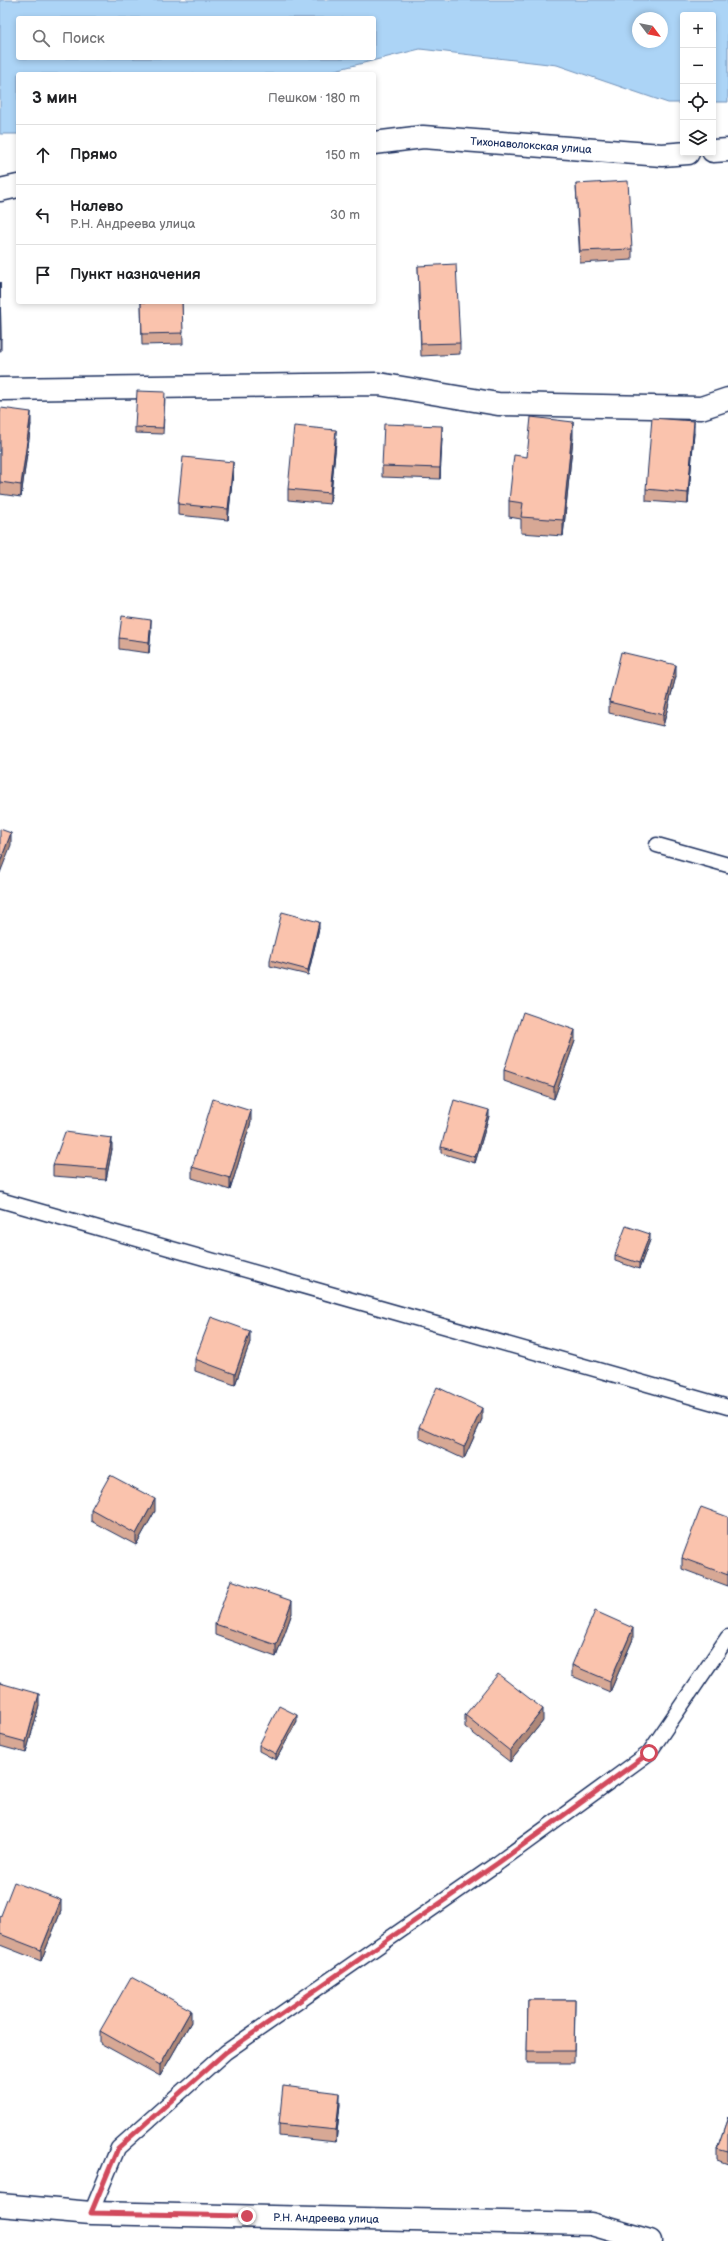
<!DOCTYPE html>
<html lang="ru">
<head>
<meta charset="utf-8">
<style>
	body { margin:0; font-family:"Balsamiq Sans",sans-serif; background:#f2f2f2; color:#202124 }
	.controls { position:absolute; right:12px; top:12px; display:grid; overflow:hidden; border-radius:4px; box-shadow:0 2px 6px #0003 }
	.controls button { width:36px; height:36px; display:grid; place-items:center; padding:0; border:0; border-bottom:1px solid #e0e0e0; background:#fff; color:#202124; font:20px sans-serif }
	.compass { position:absolute; left:632px; top:12px; width:36px; height:36px; border-radius:50%; background:#fff; box-shadow:0 2px 6px #0003; rotate:122deg }
	.stop { position:absolute; width:12px; height:12px; margin:-9px; border:3px solid #d1495b; border-radius:50%; background:#fff }
	.stop.end { background:#d1495b; border-color:#fff; box-shadow:0 1px 4px #0008 }
	.list { margin:0; padding:0; list-style:none }
	h2 { display:flex; justify-content:space-between; align-items:center; height:52px; margin:0; padding:0 16px; font-size:17px }
	h2 small { font-size:13px; font-weight:400; color:#757577 }
	.list li { display:grid; grid-template-columns:26px 1fr auto; gap:12px; align-items:center; box-sizing:border-box; height:60px; padding:0 16px; border-top:1px solid #e0e0e0 }
	.list b { display:block; font-size:15px; white-space:nowrap }
	.list p { margin:0; font-size:13px; white-space:nowrap; color:#757577 }
	.list em { font-size:13px; font-style:normal; color:#757577 }
	.icon { flex:none; width:22px; height:22px; fill:none; stroke:currentColor; stroke-width:2; stroke-linecap:round; stroke-linejoin:round }
	.map { position:relative; flex:none; width:728px; height:2241px; overflow:hidden }
	.search { position:absolute; background:#fff; box-shadow:0 2px 6px #0003; left:16px; top:16px; width:360px; height:44px; display:flex; align-items:center; gap:10px; box-sizing:border-box; padding:0 14px; border-radius:4px; color:#757577; font-size:15px }
	.panel { position:absolute; background:#fff; box-shadow:0 2px 6px #0003; left:16px; top:72px; width:360px; height:232px; border-radius:4px }
	.map>svg:first-child { display:block }
</style>
</head>
<body>
<div class="map">
<svg width="728" height="2241" viewBox="0 0 728 2241">
	<rect width="100%" height="100%" fill="#fff"/>
	<filter id="ink" filterUnits="userSpaceOnUse"><feTurbulence type="fractalNoise" baseFrequency=".025" numOctaves="2"/><feDisplacementMap in="SourceGraphic" scale="8" xChannelSelector="R" yChannelSelector="G"/><feConvolveMatrix kernelMatrix="1 2 1 2 8 2 1 2 1" color-interpolation-filters="sRGB"/></filter>
	<g filter="url(#ink)">
		<path fill="#acd4f6" stroke="#7292b9" fill-rule="evenodd" d="M0 0H728V102H713V15H683V103H668L557 65 420 49 319 74H18V134H0ZM18 18H374V58H18ZM638 18H662V42H638Z"/>
		<g fill="none" stroke-linecap="round" stroke-linejoin="round">
			<defs>
				<path id="lane" d="M657 845 728 865
					M0 1200 728 1407
					M91 2213 118 2148 226 2052 498 1863 649 1753 728 1637"/>
				<path id="street" d="M0 389 379 384 498 404 701 408 728 399
					M0 2205 91 2213 591 2224 650 2241"/>
				<path id="secondary" d="M374 143 423 137 662 155 688 153
					M713 151 728 150
					M0 190 18 186"/>
			</defs>
			<use href="#lane" stroke="#1b2f5e" stroke-width="17"/>
			<use href="#street" stroke="#1b2f5e" stroke-width="25"/>
			<use href="#secondary" stroke="#1b2f5e" stroke-width="25"/>
			<use href="#lane" stroke="#fff" stroke-width="14"/>
			<use href="#street" stroke="#fff" stroke-width="22"/>
			<use href="#secondary" stroke="#fff" stroke-width="22"/>
		</g>
		<path fill="#d7a895" stroke="#1b2f5e" d="M576 184 632 249V260L580 263Z
			M418 266 460 343V354L421 356Z
			M0 282 1 339V351H0Z
			M141 302H182L183 344 142 345Z
			M165 398 163 434 135 433V427Z
			M0 413 31 424 21 497 0 494Z
			M694 433 688 504 646 501V489Z
			M442 437 440 479 382 477V466Z
			M573 438 563 536 521 533V519L509 517V501L527 457Z
			M336 442 330 504 288 500V489Z
			M233 473 228 520 178 515V504Z
			M151 631 149 653 119 649V638Z
			M676 676 663 726 609 713V702Z
			M319 928 308 975 270 966V960Z
			M575 1041 554 1099 504 1081V1070Z
			M489 1116 475 1163 441 1153V1147Z
			M251 1122 230 1190 192 1178V1167Z
			M112 1149 106 1180 53 1176V1165Z
			M650 1240 639 1269 615 1261V1255Z
			M250 1342 235 1385 195 1371V1359Z
			M482 1419 464 1459 419 1438V1427Z
			M91 1509 155 1511 136 1545 91 1521Z
			M728 1517V1586L682 1569V1558Z
			M292 1613 276 1657 215 1635V1624Z
			M633 1639 610 1692 572 1676V1665Z
			M0 1683 39 1706 26 1753 0 1746Z
			M465 1715 543 1721 510 1762 465 1727Z
			M297 1721 276 1760 259 1751V1745Z
			M61 1911 41 1961 0 1945V1918Z
			M528 2000H575L574 2063H527Z
			M191 2022 160 2076 100 2043V2031Z
			M340 2104 336 2142 279 2136V2124Z
			M728 2117V2164L717 2160V2149Z"/>
		<path fill="#af8879" stroke="#1b2f5e" d="M31 412V424L21 497V485Z
			M694 421V433L688 504V493Z
			M573 422V438L563 536V520Z
			M442 426V437L440 479V468Z
			M336 430V442L330 504V493Z
			M233 462V473L228 520V509Z
			M151 620V631L149 653V642Z
			M676 665V676L663 726V715Z
			M11 833V845L0 873V862Z
			M319 922V928L308 975V970Z
			M575 1030V1041L554 1099V1087Z
			M489 1110V1116L475 1163V1157Z
			M251 1111V1122L230 1190V1178Z
			M112 1138V1149L106 1180V1169Z
			M650 1234V1240L639 1269V1263Z
			M250 1331V1342L235 1385V1374Z
			M482 1408V1419L464 1459V1447Z
			M155 1499V1511L136 1545V1534Z
			M292 1601V1613L276 1657V1645Z
			M633 1628V1639L610 1692V1681Z
			M39 1694V1706L26 1753V1742Z
			M543 1709V1721L510 1762V1751Z
			M297 1715V1721L276 1760V1754Z
			M61 1900V1911L41 1961V1950Z
			M191 2010V2022L160 2076V2065Z
			M340 2093V2104L336 2142V2130Z"/>
		<path fill="#fac3ad" stroke="#1b2f5e" d="M628 181 632 249 580 251 576 184Z
			M456 264 460 343 421 344 418 266Z
			M0 282 1 339H0Z
			M141 302H182L183 333 142 334Z
			M137 391 165 392 163 428 135 427Z
			M1 408 31 412 21 485 0 482V413Z
			M531 417 573 422 563 520 521 517 523 503 509 501 514 455 527 457Z
			M652 418 694 421 688 493 646 489Z
			M384 424 442 426 440 468 382 466Z
			M294 426 336 430 330 493 288 489Z
			M183 457 233 462 228 509 178 504Z
			M122 616 151 620 149 642 119 638Z
			M621 652 676 665 663 715 609 702Z
			M0 829 11 833 0 862Z
			M282 912 319 922 308 970 270 960Z
			M523 1012 575 1030 554 1087 504 1070Z
			M213 1099 251 1111 230 1178 192 1167Z
			M454 1100 489 1110 475 1157 441 1147Z
			M65 1132 112 1138 106 1169 53 1165Z
			M626 1226 650 1234 639 1263 615 1255Z
			M211 1317 250 1331 235 1374 195 1359Z
			M437 1387 482 1408 464 1447 419 1427Z
			M110 1475 155 1499 136 1534 91 1509Z
			M701 1507 728 1517V1575L682 1558Z
			M231 1580 292 1601 276 1645 215 1624Z
			M595 1611 633 1628 610 1681 572 1665Z
			M498 1674 543 1709 510 1751 465 1715Z
			M0 1683 39 1694 26 1742 0 1735Z
			M279 1706 297 1715 276 1754 259 1745Z
			M14 1882 61 1900 41 1950 0 1934V1918Z
			M131 1977 191 2010 160 2065 100 2031Z
			M528 2000H575L574 2051H527Z
			M283 2086 340 2093 336 2130 279 2124Z
			M728 2117V2152L717 2149Z"/>
	</g>
	<g fill="none" stroke-linecap="round" stroke-linejoin="round" filter="url(#ink)">
		<path stroke="#d1495b" stroke-width="5" d="M247 2216 91 2213 118 2148 226 2052 498 1863 649 1753"/>
	</g>
	<g text-anchor="middle" stroke-width="3.5" stroke-linejoin="round" paint-order="stroke">
		<g font-size="11" fill="#1b2f5e" stroke="#fff">
			<text transform="translate(531 145) rotate(4)" y="4">Тихонаволокская улица</text>
			<text transform="translate(326 2218) rotate(1)" y="4">Р.Н. Андреева улица</text>
		</g>
	</g>
</svg>
<div class="controls">
<button>+</button>
<button>−</button>
<button><svg class="icon" aria-label="locate" viewBox="0 0 24 24"><circle cx="12" cy="12" r="6"/><path d="M12 2v4M12 18v4M2 12h4M18 12h4"/></svg></button>
<button><svg class="icon" aria-label="layers" viewBox="0 0 24 24"><path d="M12 4l9 5-9 5-9-5zM3 14l9 5 9-5"/></svg></button>
</div>
<svg class="compass" viewBox="-18 -18 36 36"><path d="M0-13l5 13h-10z" fill="#e53935"/><path d="M0 13l5-13h-10z" fill="#757577"/></svg>
<div class="stop" style="left:649px;top:1753px"></div>
<div class="stop end" style="left:247px;top:2216px"></div>
<div class="search"><svg class="icon" aria-label="search" viewBox="0 0 24 24"><circle cx="10" cy="10" r="6"/><path d="M15 15l6 6"/></svg>Поиск</div>
<section class="panel">
<h2>3 мин<small>Пешком · 180 m</small></h2>
<ul class="list">
<li><svg class="icon" aria-label="ahead" viewBox="0 0 24 24"><path d="M12 20V5M6 11l6-6 6 6"/></svg><div><b>Прямо</b></div><em>150 m</em></li>
<li><svg class="icon" aria-label="left" viewBox="0 0 24 24"><path d="M17 20v-9H6M10 6l-5 5 5 5"/></svg><div><b>Налево</b><p>Р.Н. Андреева улица</p></div><em>30 m</em></li>
<li><svg class="icon" aria-label="arrive" viewBox="0 0 24 24"><path d="M6 21V4h12l-3 4 3 4H6"/></svg><div><b>Пункт назначения</b></div></li>
</ul>
</section>
</div>
</body>
</html>
